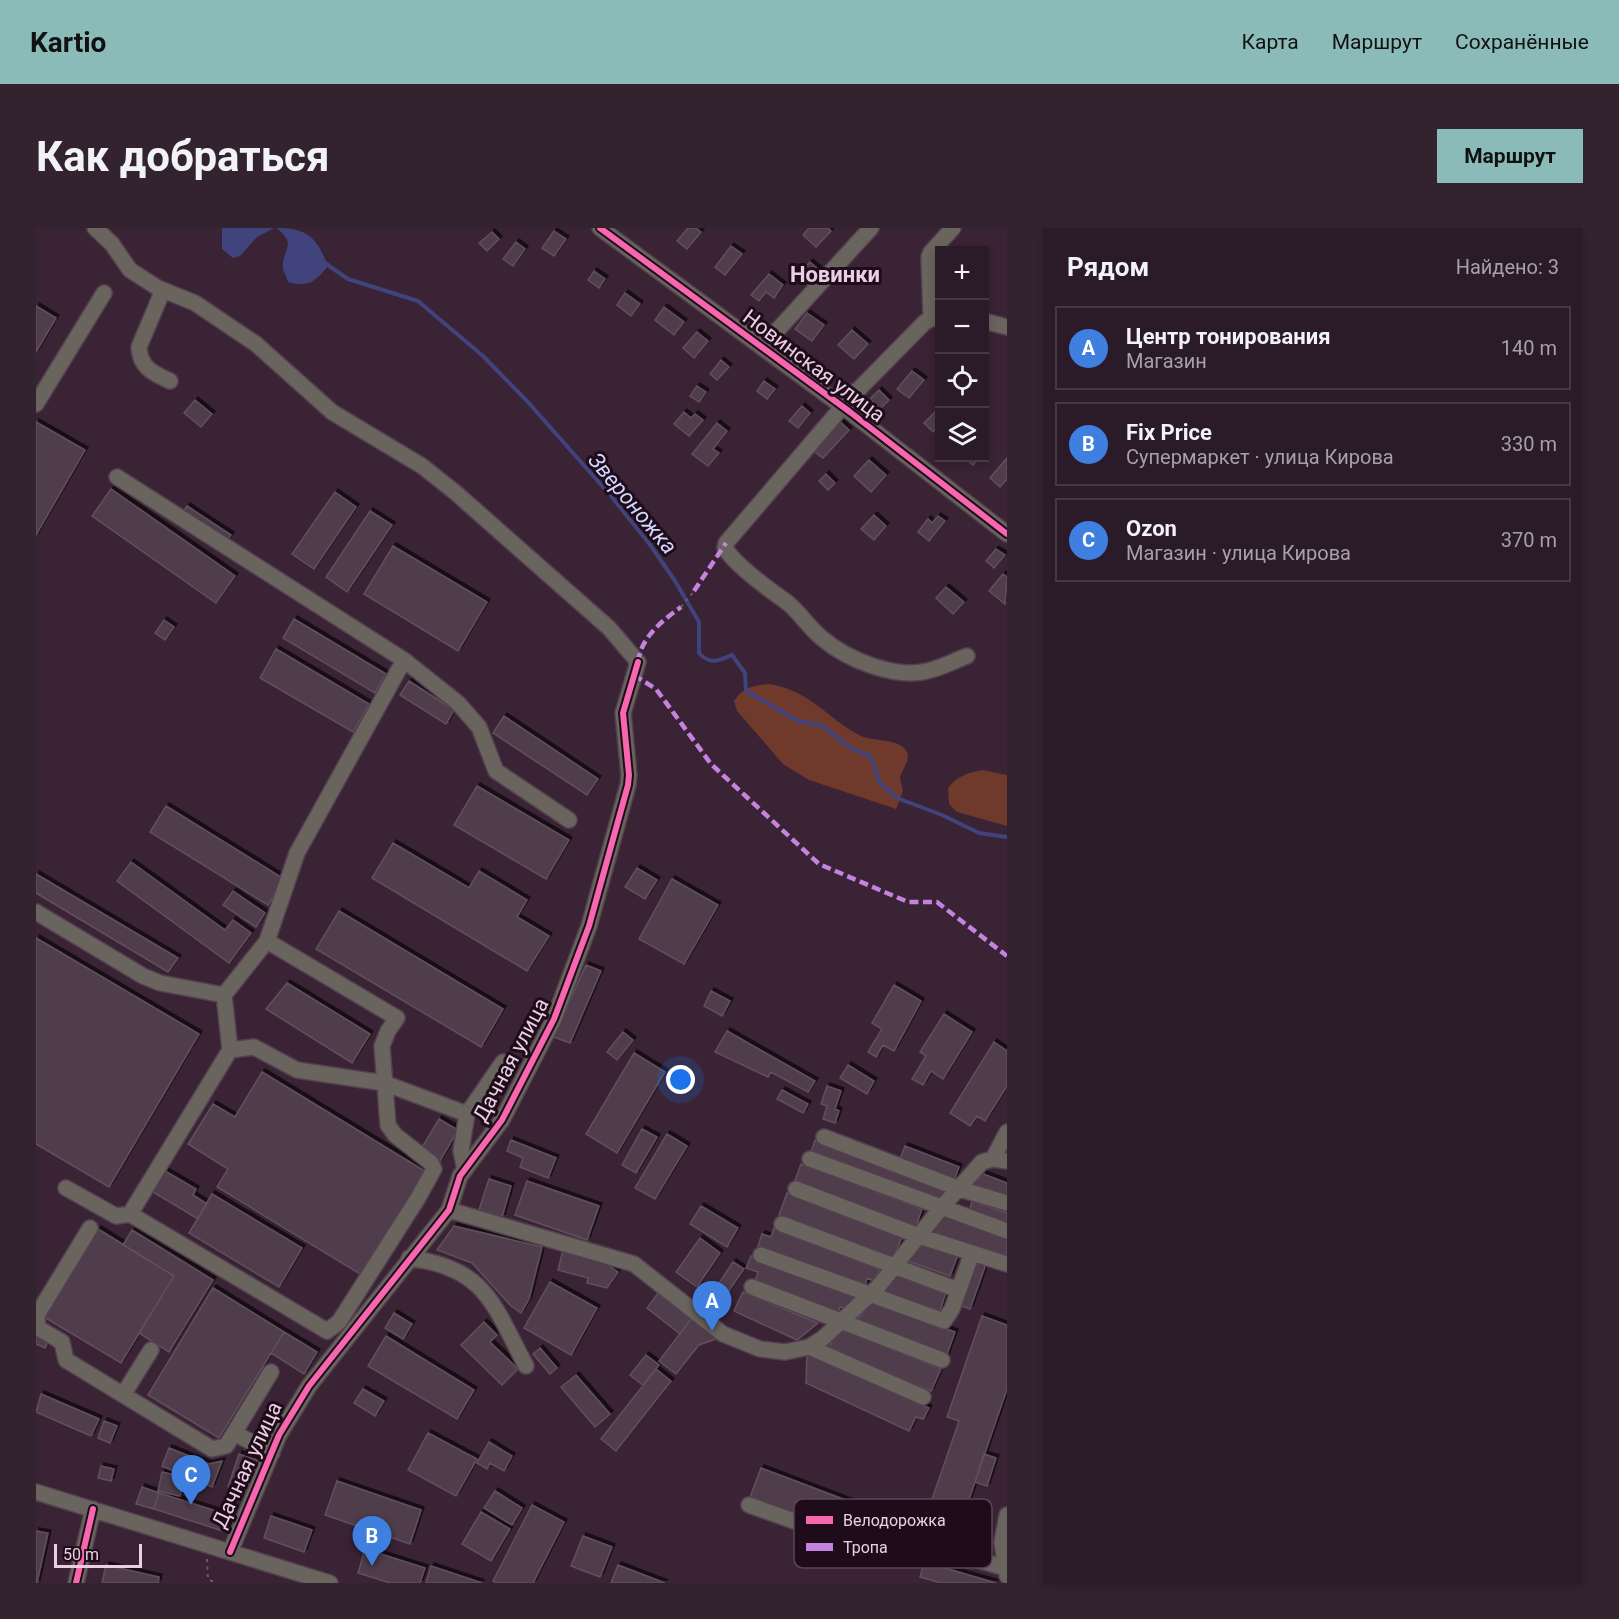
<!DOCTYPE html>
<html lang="ru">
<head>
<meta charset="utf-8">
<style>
	body { margin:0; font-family:Roboto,sans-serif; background:#33232f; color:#f1f3f6 }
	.controls { position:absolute; right:18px; top:18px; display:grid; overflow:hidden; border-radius:0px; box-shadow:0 3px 9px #0003 }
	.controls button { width:54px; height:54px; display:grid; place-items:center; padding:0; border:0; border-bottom:2px solid #473844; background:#2b1a27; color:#f1f3f6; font:30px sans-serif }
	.scale { position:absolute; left:18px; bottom:15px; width:88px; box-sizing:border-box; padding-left:6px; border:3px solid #ebcfe2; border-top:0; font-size:16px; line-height:21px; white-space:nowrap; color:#ebcfe2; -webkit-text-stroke:4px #1f0c1a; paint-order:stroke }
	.you { position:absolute; left:645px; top:852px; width:21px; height:21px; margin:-15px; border:4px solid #fff; border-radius:50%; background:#1a73e8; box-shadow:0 0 0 9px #1a73e833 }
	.badge { display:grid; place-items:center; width:39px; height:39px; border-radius:50%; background:#8bbbb9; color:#fff; font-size:20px; font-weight:700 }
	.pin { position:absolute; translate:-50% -50px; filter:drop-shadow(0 2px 3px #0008) }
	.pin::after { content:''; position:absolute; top:32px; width:21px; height:18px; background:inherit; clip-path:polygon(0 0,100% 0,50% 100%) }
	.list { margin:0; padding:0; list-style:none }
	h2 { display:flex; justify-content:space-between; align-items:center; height:78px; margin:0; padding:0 24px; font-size:26px }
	h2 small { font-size:20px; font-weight:400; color:#a6a1a7 }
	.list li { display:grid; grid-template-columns:39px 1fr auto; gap:18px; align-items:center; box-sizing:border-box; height:84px; margin:0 12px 12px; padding:0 12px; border:2px solid #473844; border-radius:0px }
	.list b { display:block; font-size:22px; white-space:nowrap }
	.list p { margin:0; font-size:20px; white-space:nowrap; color:#a6a1a7 }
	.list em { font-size:20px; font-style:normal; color:#a6a1a7 }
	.icon { flex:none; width:33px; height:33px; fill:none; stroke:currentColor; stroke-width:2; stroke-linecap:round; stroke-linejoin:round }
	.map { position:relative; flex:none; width:971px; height:1355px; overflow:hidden; border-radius:0px }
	header { display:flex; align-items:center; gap:36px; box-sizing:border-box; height:84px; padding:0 30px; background:#8bbbb9; color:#111 }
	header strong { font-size:28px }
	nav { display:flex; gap:33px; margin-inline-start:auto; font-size:21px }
	.intro { display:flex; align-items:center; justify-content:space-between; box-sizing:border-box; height:144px; padding:0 36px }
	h1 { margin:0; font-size:42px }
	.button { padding:15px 27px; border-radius:0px; background:#8bbbb9; color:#111; font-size:21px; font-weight:700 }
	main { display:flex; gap:36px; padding:0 36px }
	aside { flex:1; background:#2b1a27; border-radius:0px; box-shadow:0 3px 9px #0003 }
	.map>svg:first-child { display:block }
</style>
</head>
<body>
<header>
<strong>Kartio</strong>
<nav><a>Карта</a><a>Маршрут</a><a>Сохранённые</a></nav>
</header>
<div class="intro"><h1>Как добраться</h1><a class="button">Маршрут</a></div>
<main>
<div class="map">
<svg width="971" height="1355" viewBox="0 0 971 1355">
	<defs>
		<filter id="shadow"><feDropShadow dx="3" dy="-3" stdDeviation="0" flood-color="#0009"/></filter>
	</defs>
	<rect width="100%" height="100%" fill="#392334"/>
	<path fill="#6f392c" d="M734 456C777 464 790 490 825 508 837 513 861 511 869 521 877 531 866 540 864 550L867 563 860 581 773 552 747 536 701 483 698 473C707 459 718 457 734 456Z
		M946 542 971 547V598L921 584 913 576 912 560C921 548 931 545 946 542Z"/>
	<path fill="#41447c" d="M186 0H238L221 9 204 28 197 30 186 21Z
		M240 0C271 0 281 9 292 38 280 53 272 60 252 54 251 49 247 44 247 39 245 23 263 17 240 0Z"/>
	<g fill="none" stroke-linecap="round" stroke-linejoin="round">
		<path stroke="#41447c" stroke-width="4" d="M289 35 312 51 382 73 447 128 491 173 575 268 615 318 639 353 663 394V425C674 437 682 433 696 427L709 445 710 463 762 493 787 498 813 519 835 529 843 554 861 570 906 587 943 605 971 609"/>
	</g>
	<path fill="#4f3d4b" stroke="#624f5d" stroke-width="1.5" filter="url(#shadow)" d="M652 0H660L665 4 651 21 641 13Z
		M773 0H792L795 3 780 19 767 7Z
		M518 3 530 11 518 28 506 20Z
		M456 4 463 11 451 23 443 15Z
		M480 14 489 21 477 38 467 31Z
		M695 18 706 26 689 47 679 39Z
		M774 34 784 43 776 52 766 42Z
		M558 43 569 51 563 60 552 52Z
		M733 46 747 57 738 70 730 64 723 73 715 67Z
		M589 65 604 76 595 88 581 77Z
		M0 78 20 90 0 124Z
		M628 79 648 94 638 107 619 92Z
		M771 85 788 97 776 113 759 101Z
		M816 102 832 116 818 131 802 117Z
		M661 104 672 113 658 130 647 120Z
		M685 132 693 139 681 152 674 146Z
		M876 143 888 152 873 170 861 161Z
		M728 153 739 161 731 171 721 163Z
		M661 158 670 164 663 174 654 168Z
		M843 162 853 172 844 181 834 171Z
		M159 172 176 186 165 199 148 185Z
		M766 178 774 185 762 200 753 193Z
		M903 180V197L897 204 888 195Z
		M648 184 655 190 659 186 667 192 653 208 638 196Z
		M802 192 813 202 787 230 776 222Z
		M0 194 49 222 0 307Z
		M681 195 691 203 677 221 683 225 672 238 656 226Z
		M928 230H943L937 237Z
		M971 230V251L964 259 954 250Z
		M833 232 850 247 835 264 818 248Z
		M790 246 799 255 792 262 783 253Z
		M75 261 199 348 180 375 56 288Z
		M299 264 320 279 278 341 256 326Z
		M151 278 195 307 190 314 147 284Z
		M334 283 356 297 311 364 290 349Z
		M838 287 850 298 838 312 825 301Z
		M902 288 909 293 893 313 882 304 892 291 896 295Z
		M357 318 451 374 422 423 328 366Z
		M960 321 969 327 958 340 950 333Z
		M967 346 971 349 969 376 953 363Z
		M910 359 928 374 917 386 900 370Z
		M258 391 350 446 339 465 247 410Z
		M128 392 138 399 129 412 119 405Z
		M240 421 333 476 317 504 224 450Z
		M373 453 418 482 410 496 364 467Z
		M468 488 562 551 551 567 457 505Z
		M441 558 533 612 510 651 418 597Z
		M130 578 248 651 232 677 114 604Z
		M357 615 433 660 443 643 491 672 481 689 513 708 491 743 336 650Z
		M95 634 189 702 197 692 215 705 193 735 81 653Z
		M601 640 621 652 609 671 589 659Z
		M0 646 142 730 132 744 0 665Z
		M636 651 682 677 648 736 603 711Z
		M197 663 229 685 220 699 187 677Z
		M303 683 467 781 445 819 280 721Z
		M0 710 163 806 73 959 0 916Z
		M550 737 565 743 534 815 518 809Z
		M251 755 334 806 316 835 230 781Z
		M858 757 885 773 858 823 847 817 840 829 832 824 846 801 836 795Z
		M675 763 694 773 686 788 668 778Z
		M908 786 936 804 907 851 895 843 887 857 876 851 890 828 884 824Z
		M691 803 779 853 772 864 735 844 732 849 679 824Z
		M587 804 597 812 581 832 571 824Z
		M958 814 971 823V858L949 893 941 888 934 898 914 885Z
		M598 825 629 844 581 925 550 906Z
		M812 837 838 853 831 866 804 850Z
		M226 844 392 945 329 1049 181 959 192 941 152 916 177 876 199 889Z
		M791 858 805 863 799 881 803 883 799 895 787 891 791 878 785 876Z
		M746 862 772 876 767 885 741 871Z
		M403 891 422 902 404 933 385 921Z
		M606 901 621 909 600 945 586 937Z
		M631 906 651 918 619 971 599 960Z
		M475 912 520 930 512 950 484 939 487 930 471 923Z
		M779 912 910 962 905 974 775 924Z
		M869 918 923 939 918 952 864 931Z
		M765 936 886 981 879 1001 758 955Z
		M129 943 160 961 157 967 171 976 162 991 117 964Z
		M942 944 971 955V968L937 956Z
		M453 951 475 958 466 989 443 982Z
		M491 953 563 978 551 1012 479 987Z
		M751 965 866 1009 857 1031 743 987Z
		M176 966 266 1020 243 1059 153 1005Z
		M936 973 971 985V997L933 985Z
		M665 978 702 1000 691 1019 654 996Z
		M906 985 971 1006V1029L894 1005Z
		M418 998 506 1019 493 1071 485 1085 475 1078 436 1035 401 1022Z
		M738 1000 844 1039 839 1053 831 1050 829 1057 722 1018 726 1006 735 1009Z
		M62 1001 138 1048 85 1135 8 1089Z
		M96 1002 177 1052 133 1124 103 1105 138 1048 87 1017Z
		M664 1010 684 1025 661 1059 640 1044Z
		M883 1013 922 1027 914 1048 872 1033Z
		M527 1022 577 1035 576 1040 582 1044 571 1060 551 1055 552 1050 522 1042Z
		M715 1028 818 1067 813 1082 804 1079 802 1085 719 1053 722 1044 710 1040Z
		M938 1032 950 1036 934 1081 923 1077Z
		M697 1034 708 1041 679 1083 669 1076Z
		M861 1044 910 1064 903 1087 846 1062Z
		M514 1054 561 1080 535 1127 488 1100Z
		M177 1060 248 1104 183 1210 112 1167Z
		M707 1064 782 1095 761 1112 698 1083Z
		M622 1065 655 1091 644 1106 611 1080Z
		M835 1074 919 1104 910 1129 820 1094Z
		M358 1085 376 1096 367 1111 349 1100Z
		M946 1088 971 1097V1161L916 1321 883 1309 923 1193 911 1189Z
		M655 1091 680 1111 663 1117 640 1146 623 1133Z
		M448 1094 461 1107 454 1114 482 1141 466 1157 425 1117Z
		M803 1100 905 1141 895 1163 792 1121Z
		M248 1104 281 1124 268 1146 235 1125Z
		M0 1106 13 1112 9 1120 0 1116Z
		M350 1108 438 1162 421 1191 332 1138Z
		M504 1120 521 1140 514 1146 497 1126Z
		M771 1125 893 1180 887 1191 880 1189 873 1203 770 1155Z
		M610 1127 623 1137 607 1157 594 1147Z
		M620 1141 635 1153 580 1223 565 1211Z
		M540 1147 574 1186 559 1199 525 1159Z
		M327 1161 348 1173 339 1188 318 1175Z
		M5 1166 63 1191 55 1208 0 1184Z
		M68 1193 81 1198 74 1215 62 1210Z
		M392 1205 441 1231 420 1268 372 1242Z
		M453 1214 476 1228 468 1243 454 1235 451 1241 441 1235Z
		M133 1220 173 1236 186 1233 176 1259 126 1238Z
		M203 1226 221 1232 210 1265 192 1259Z
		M948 1226 960 1230 951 1258 939 1254Z
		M65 1238 78 1241 75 1253 62 1250Z
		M725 1240 828 1279 816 1311 713 1272Z
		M126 1244 148 1249 144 1268 122 1263Z
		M301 1253 385 1282 374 1316 289 1287Z
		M106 1259 123 1265 118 1281 100 1276Z
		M459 1263 486 1280 476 1297 448 1280Z
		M123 1265 196 1288 190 1304 118 1281Z
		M496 1277 528 1294 497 1355H460L457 1353Z
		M445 1284 474 1301 455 1333 426 1316Z
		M235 1288 276 1302 268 1324 228 1310Z
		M0 1303 12 1305 1 1355H0Z
		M547 1308 576 1319 564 1349 535 1338Z
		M329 1321 389 1340 384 1355H354L322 1345Z
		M888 1334 960 1355H905L884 1349Z
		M70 1337 123 1349 122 1355H66Z
		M582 1337 629 1355H575Z
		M395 1338 446 1355H390Z"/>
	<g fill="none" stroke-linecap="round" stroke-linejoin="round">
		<defs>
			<path id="minor" d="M59 0 76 16 94 42 122 60 159 75 220 116 296 184 386 238 420 265 573 400 602 434 587 485 593 547 592 557 553 698 518 791 466 892 424 948 413 982 273 1158 243 1207 194 1324
				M564 0 814 184 971 306
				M127 62 103 119C104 140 117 145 134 153
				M895 90 893 29 895 24 917 0
				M948 93 971 99
				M726 119 835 0
				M794 169 809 168 822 162 889 94 903 87
				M0 176 68 65
				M807 178 690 315 689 320C698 336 735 363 752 375 765 386 774 401 787 411 812 432 859 451 891 443 905 440 918 433 931 428
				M81 249 368 432
				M0 684 107 748 124 755 188 767 194 822 94 986 80 988 30 960
				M231 713 261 625 368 432 422 475 443 499 460 543 533 592
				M194 822 218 819 261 842 348 855 431 886 425 923 429 942
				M431 886 467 834
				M788 909 924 961 971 975
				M774 931 971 1003
				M957 931 971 904
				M760 961 883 1008 971 1036
				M413 982 598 1036 687 1106 724 1121 749 1124 773 1119 786 1111 841 1060 905 980 946 934 957 931 971 933
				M94 986 291 1103 303 1094 382 970 398 941 395 935 359 907 352 897 346 818 352 803 361 790 231 713 188 767
				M746 996 922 1062
				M54 1000 1 1087 2 1100 26 1114 30 1132 176 1221 190 1218 198 1205
				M725 1027 908 1093 916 1081 936 1025
				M373 1030C450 1040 457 1076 490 1138
				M716 1059 906 1132
				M773 1119 887 1169
				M235 1144 198 1205 236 1225
				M87 1167 115 1122
				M0 1264 294 1355
				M713 1277 865 1331 935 1330 969 1340
				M971 1287 966 1314 971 1348
				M40 1355 57 1281"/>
		</defs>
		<use href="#minor" stroke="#54404f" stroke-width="18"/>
		<path stroke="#6a5f62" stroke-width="2" stroke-dasharray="3 4.5" stroke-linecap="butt" d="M645 379 658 363
			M171 1331 172 1351 179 1355"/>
		<use href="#minor" stroke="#69645e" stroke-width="15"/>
		<path stroke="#c483df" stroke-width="4.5" stroke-dasharray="9 4.5" stroke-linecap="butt" d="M658 363 690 315
			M602 434C605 409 626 393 645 379
			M598 447 620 461 675 536 783 636 872 674H901L971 728"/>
		<defs>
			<path id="cycleway" d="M564 0 814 184 971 306
				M194 1324 243 1207 273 1158 413 982 424 948 466 892 518 791 553 698 592 557 593 547 587 485 602 434
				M40 1355 57 1281"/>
		</defs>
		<use href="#cycleway" stroke="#1f0c1a" stroke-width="10"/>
		<use href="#cycleway" stroke="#f766af" stroke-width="6"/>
	</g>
	<g text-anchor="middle" stroke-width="6" stroke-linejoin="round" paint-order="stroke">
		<g font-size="21" fill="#ebcfe2" stroke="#1f0c1a">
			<text transform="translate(778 138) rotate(37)" y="7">Новинская улица</text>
			<text transform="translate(475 832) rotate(-62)" y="7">Дачная улица</text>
			<text transform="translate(211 1237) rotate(-65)" y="7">Дачная улица</text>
		</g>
		<g font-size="22" font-weight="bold" fill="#ebcfe2" stroke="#1f0c1a">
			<text x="799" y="54">Новинки</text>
		</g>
		<g font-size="22" font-style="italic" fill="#d2d9fe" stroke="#1f0c1a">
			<text transform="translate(597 275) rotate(50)" y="8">Звероножка</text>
		</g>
	</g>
	<rect x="758" y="1271" width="198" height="69" rx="9" fill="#1f0c1a" stroke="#5c4656" stroke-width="1.5"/>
	<rect x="770" y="1288" width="27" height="8" fill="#f766af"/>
	<rect x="770" y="1315" width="27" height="8" fill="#c483df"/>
	<g font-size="16" fill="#ebcfe2">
		<text x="807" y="1298">Велодорожка</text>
		<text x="807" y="1325">Тропа</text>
	</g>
</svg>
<div class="controls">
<button>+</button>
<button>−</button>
<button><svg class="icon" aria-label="locate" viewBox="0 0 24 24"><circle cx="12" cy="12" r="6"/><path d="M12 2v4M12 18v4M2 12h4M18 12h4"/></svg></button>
<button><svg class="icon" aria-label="layers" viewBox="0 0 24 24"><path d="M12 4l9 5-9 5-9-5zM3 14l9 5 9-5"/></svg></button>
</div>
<div class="scale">50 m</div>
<div class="you"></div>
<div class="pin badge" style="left:676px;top:1103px;background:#3f7fe0">A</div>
<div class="pin badge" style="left:336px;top:1338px;background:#3f7fe0">B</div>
<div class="pin badge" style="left:155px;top:1277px;background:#3f7fe0">C</div>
</div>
<aside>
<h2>Рядом<small>Найдено: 3</small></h2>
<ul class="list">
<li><span class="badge" style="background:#3f7fe0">A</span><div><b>Центр тонирования</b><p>Магазин</p></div><em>140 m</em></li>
<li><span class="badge" style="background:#3f7fe0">B</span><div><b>Fix Price</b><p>Супермаркет · улица Кирова</p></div><em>330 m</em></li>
<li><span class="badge" style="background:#3f7fe0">C</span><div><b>Ozon</b><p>Магазин · улица Кирова</p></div><em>370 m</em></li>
</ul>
</aside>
</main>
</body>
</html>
